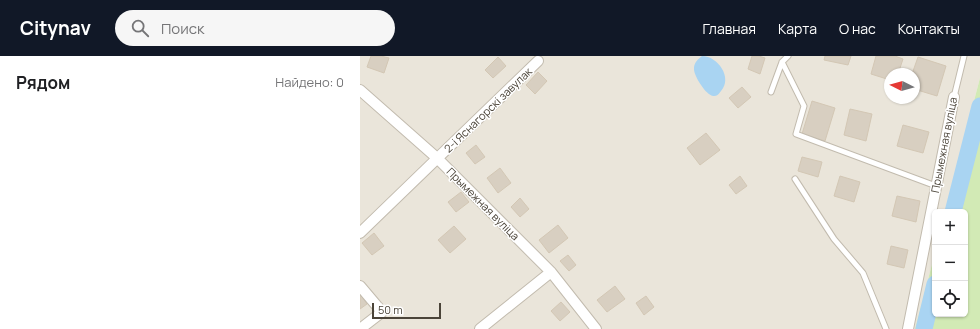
<!DOCTYPE html>
<html lang="ru">
<head>
<meta charset="utf-8">
<style>
	body { margin:0; font-family:Manrope,sans-serif; background:#f6f6f6; color:#202124 }
	.controls { position:absolute; right:12px; bottom:12px; display:grid; overflow:hidden; border-radius:6px; box-shadow:0 1px 3px #0004 }
	.controls button { width:36px; height:36px; display:grid; place-items:center; padding:0; border:0; border-bottom:1px solid #e0e0e0; background:#fff; color:#202124; font:20px sans-serif }
	.compass { position:absolute; left:524px; top:12px; width:36px; height:36px; border-radius:50%; background:#fff; box-shadow:0 1px 3px #0004; rotate:276deg }
	.scale { position:absolute; left:12px; bottom:10px; width:69px; box-sizing:border-box; padding-left:4px; border:2px solid #4b4439; border-top:0; font-size:11px; line-height:14px; white-space:nowrap; color:#4b4439; -webkit-text-stroke:3px #fff; paint-order:stroke }
	.list { margin:0; padding:0; list-style:none }
	h2 { display:flex; justify-content:space-between; align-items:center; height:52px; margin:0; padding:0 16px; font-size:17px }
	h2 small { font-size:13px; font-weight:400; color:#757577 }
	.icon { flex:none; width:22px; height:22px; fill:none; stroke:currentColor; stroke-width:2; stroke-linecap:round; stroke-linejoin:round }
	.map { position:relative; flex:none; width:620px; height:273px; overflow:hidden }
	header { display:flex; align-items:center; gap:24px; box-sizing:border-box; height:56px; padding:0 20px; background:#111827; color:#fff }
	header strong { font-size:19px }
	nav { display:flex; gap:22px; margin-inline-start:auto; font-size:14px }
	.search { width:280px; height:36px; background:#f6f6f6; display:flex; align-items:center; gap:10px; box-sizing:border-box; padding:0 14px; border-radius:22px; color:#757577; font-size:15px }
	main { display:flex }
	aside { flex:1; background:#fff }
	.map>svg:first-child { display:block }
</style>
</head>
<body>
<header>
<strong>Citynav</strong>
<div class="search"><svg class="icon" aria-label="search" viewBox="0 0 24 24"><circle cx="10" cy="10" r="6"/><path d="M15 15l6 6"/></svg>Поиск</div>
<nav><a>Главная</a><a>Карта</a><a>О нас</a><a>Контакты</a></nav>
</header>
<main>
<aside>
<h2>Рядом<small>Найдено: 0</small></h2>
<ul class="list">
</ul>
</aside>
<div class="map">
<svg width="620" height="273" viewBox="0 0 620 273">
	<rect width="100%" height="100%" fill="#f6f3ec"/>
	<path fill="#eae5da" fill-rule="evenodd" d="M0 0H620V22L585 156H575V197L555 273H0ZM530 18H554V42H530Z"/>
	<path fill="#d2eab5" d="M620 22V273H555L575 197V258H605V156H585Z"/>
	<path fill="#a9d4f2" d="M342 0C358 0 373 22 361 35 359 38 357 40 354 40 347 41 333 19 334 12 334 7 338 3 342 0Z"/>
	<g fill="none" stroke-linecap="round" stroke-linejoin="round">
		<path stroke="#a9d4f2" stroke-width="17" d="M593 156 620 50
			M564 273 575 228"/>
	</g>
	<path fill="#d8cfc1" stroke="#d3c7b4" d="M11 0H21L29 2 24 17 7 11Z
		M392 0H399L405 2 400 18 388 13Z
		M465 0H491L488 9 464 4Z
		M516 0H535L543 3 538 18H530V24L511 18Z
		M138 1 146 10 133 22 125 14Z
		M558 1 586 10 577 40 554 33V18H552Z
		M178 16 187 25 175 38 166 29Z
		M382 31 391 41 378 52 369 42Z
		M452 45 475 52 465 85 442 78Z
		M490 53 512 58 506 85 484 79Z
		M543 69 569 76 563 97 537 90Z
		M346 77 360 94 340 109 327 92Z
		M116 89 125 101 115 108 106 97Z
		M442 101 462 106 458 121 438 115Z
		M140 112 151 127 138 137 127 122Z
		M380 120 387 130 376 138 369 129Z
		M480 120 500 126 494 146 474 140Z
		M101 136 109 146 96 156 88 146Z
		M537 140 560 145 556 166 532 160Z
		M160 142 169 153 160 161 151 151Z
		M198 169 208 182 189 197 179 184Z
		M94 170 106 183 90 197 78 184Z
		M14 177 24 190 12 199 2 187Z
		M531 190 548 194 544 212 527 208Z
		M208 199 216 209 209 215 200 205Z
		M255 230 265 243 247 256 237 244Z
		M1 239 7 248 0 253V240Z
		M286 240 294 251 284 259 276 247Z
		M201 246 210 256 200 265 191 255Z"/>
	<g fill="none" stroke-linecap="round" stroke-linejoin="round">
		<defs>
			<path id="service" d="M422 6 444 50 436 78 576 130
				M411 36 422 6 428 0
				M594 41 604 0
				M435 123 474 183 503 217 526 273"/>
			<path id="minor" d="M0 34 77 102 191 216 236 273
				M0 177 178 5
				M0 230 22 256 0 273
				M120 273 191 216
				M548 273 594 41"/>
		</defs>
		<use href="#service" stroke="#c2bbae" stroke-width="7"/>
		<use href="#minor" stroke="#c2bbae" stroke-width="12"/>
		<use href="#service" stroke="#fff" stroke-width="5"/>
		<use href="#minor" stroke="#fff" stroke-width="10"/>
	</g>
	<g text-anchor="middle" stroke-width="3" stroke-linejoin="round" paint-order="stroke">
		<g font-size="11" fill="#4b4439" stroke="#fff">
			<text transform="translate(128 54) rotate(-44)" y="4">2-і Яснагорскі завулак</text>
			<text transform="translate(584 89) rotate(-79)" y="4">Прымежная вуліца</text>
			<text transform="translate(123 148) rotate(45)" y="4">Прымежная вуліца</text>
		</g>
	</g>
</svg>
<div class="controls">
<button>+</button>
<button>−</button>
<button><svg class="icon" aria-label="locate" viewBox="0 0 24 24"><circle cx="12" cy="12" r="6"/><path d="M12 2v4M12 18v4M2 12h4M18 12h4"/></svg></button>
</div>
<svg class="compass" viewBox="-18 -18 36 36"><path d="M0-13l5 13h-10z" fill="#e53935"/><path d="M0 13l5-13h-10z" fill="#757577"/></svg>
<div class="scale">50 m</div>
</div>
</main>
</body>
</html>
